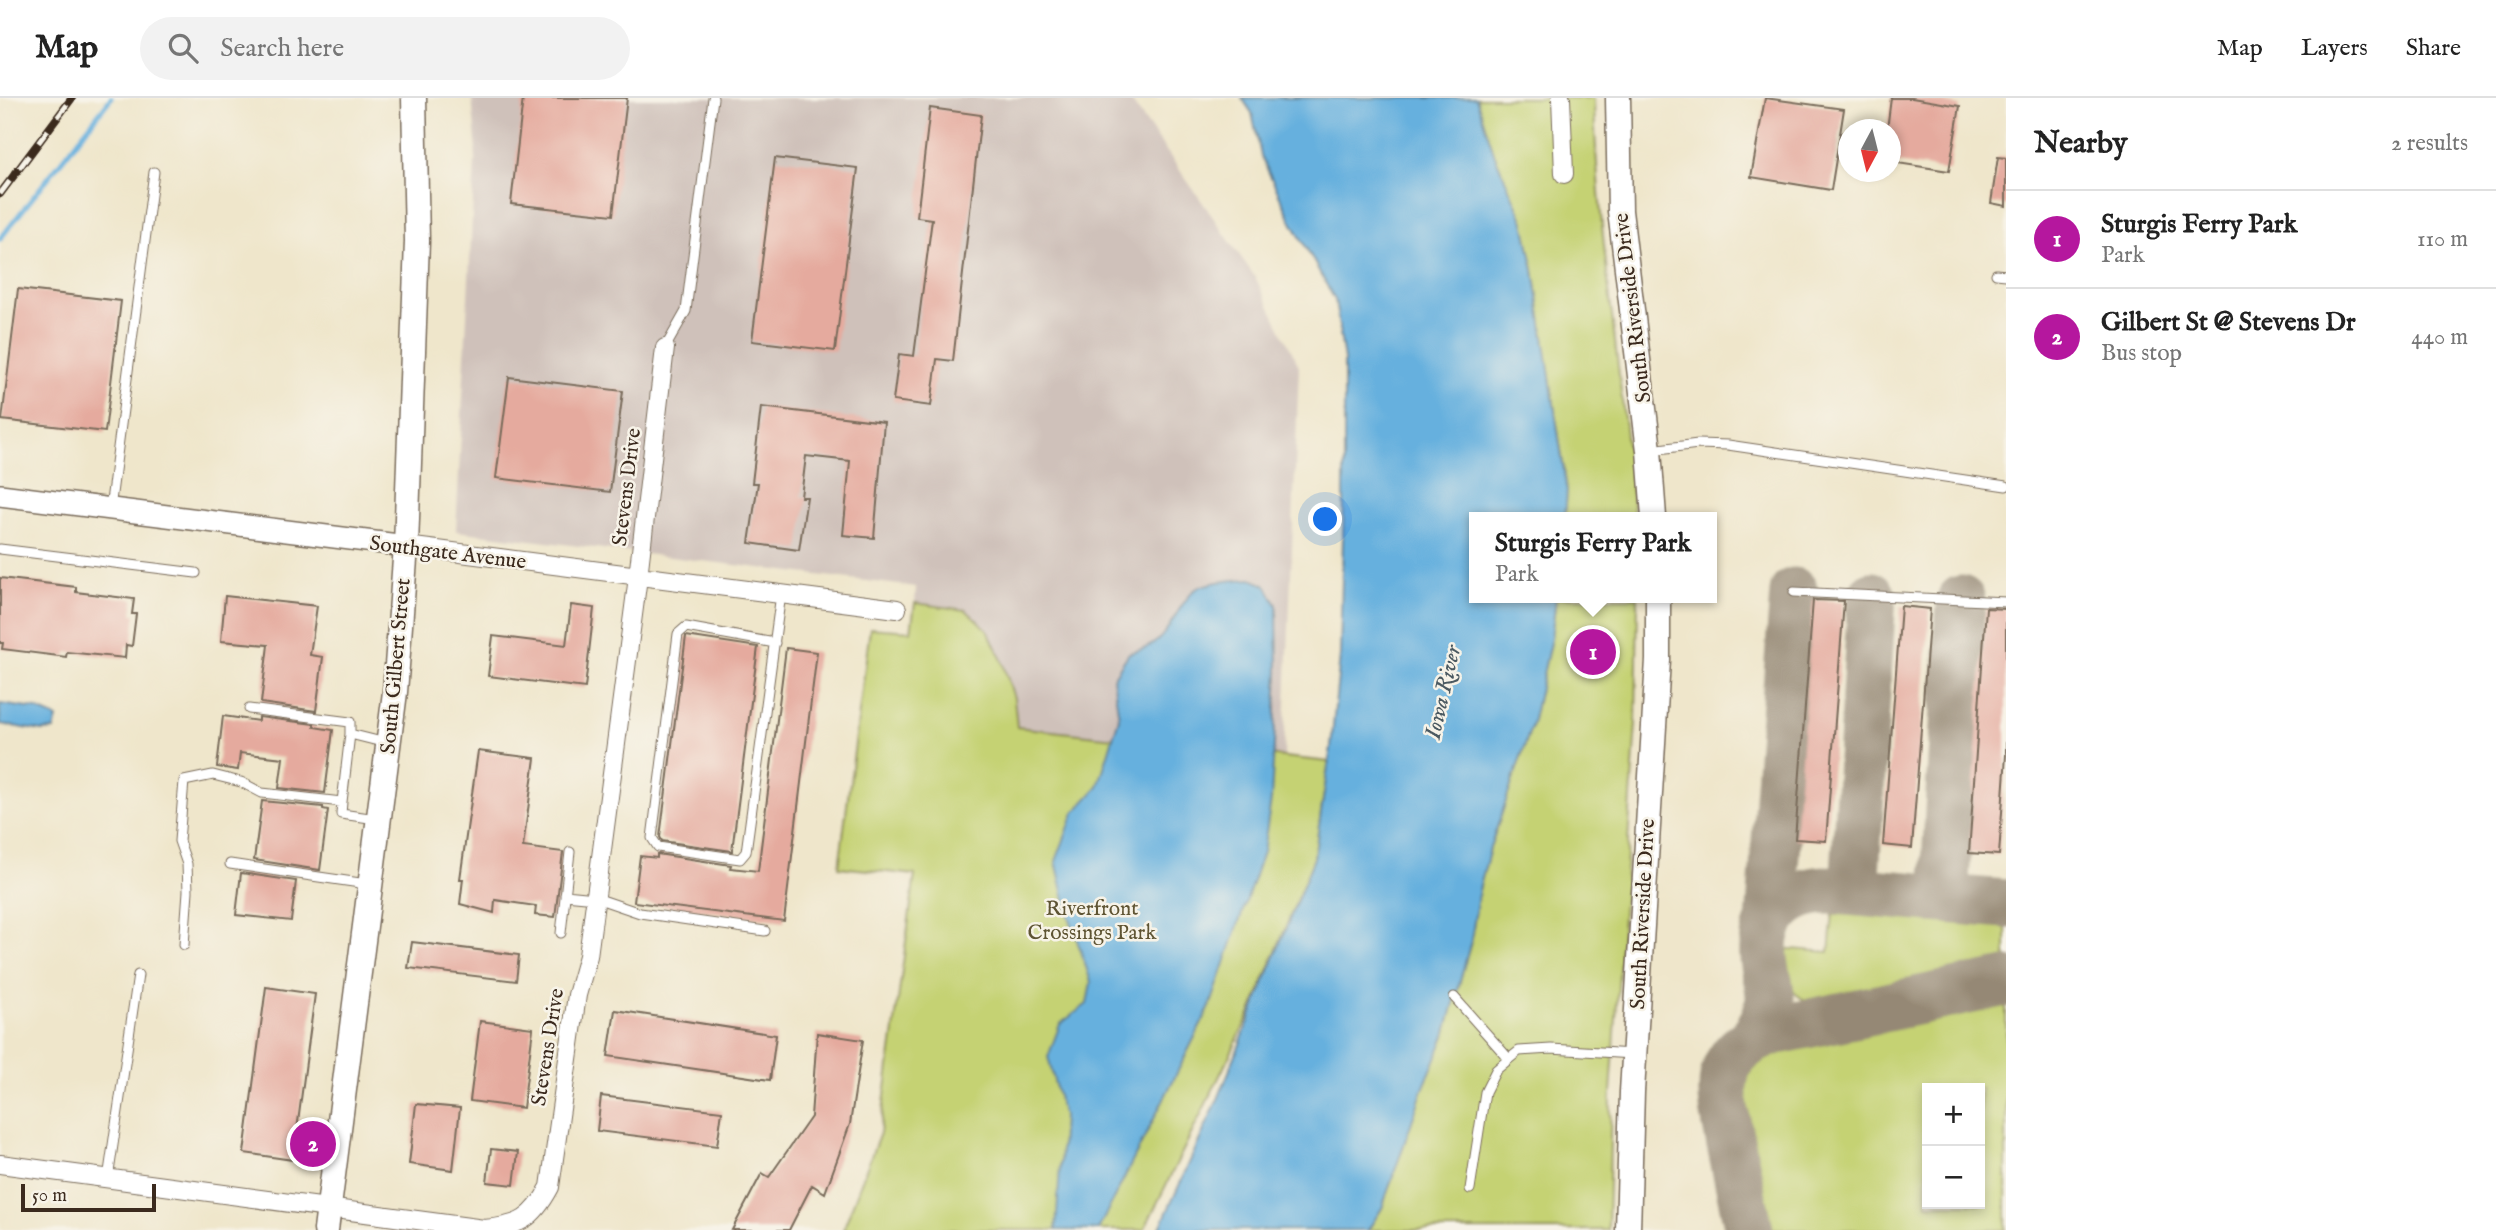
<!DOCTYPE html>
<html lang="en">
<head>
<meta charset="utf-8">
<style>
	body { margin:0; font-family:"IM FELL English",serif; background:#f2f2f2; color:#222 }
	.controls { position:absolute; right:21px; bottom:21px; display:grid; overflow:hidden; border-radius:0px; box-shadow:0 4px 10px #0003 }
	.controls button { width:63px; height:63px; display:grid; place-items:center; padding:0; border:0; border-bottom:2px solid #e0e0e0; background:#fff; color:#222; font:35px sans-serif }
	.compass { position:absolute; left:1838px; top:21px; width:63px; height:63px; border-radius:50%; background:#fff; box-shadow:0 4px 10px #0003; rotate:187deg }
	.scale { position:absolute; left:21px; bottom:18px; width:135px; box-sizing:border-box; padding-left:7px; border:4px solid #3b2a1e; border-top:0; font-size:19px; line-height:24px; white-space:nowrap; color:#3b2a1e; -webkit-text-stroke:5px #f7f3e8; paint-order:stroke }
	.you { position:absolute; left:1326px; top:422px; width:24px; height:24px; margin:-18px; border:5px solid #fff; border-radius:50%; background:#1a73e8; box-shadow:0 0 0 10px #1a73e833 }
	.badge { display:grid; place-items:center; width:46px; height:46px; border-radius:50%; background:#b5179e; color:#fff; font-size:23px; font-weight:700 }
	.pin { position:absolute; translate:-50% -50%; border:4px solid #fff; box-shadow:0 2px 7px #0006 }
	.popup { position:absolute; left:1469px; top:414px; width:248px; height:91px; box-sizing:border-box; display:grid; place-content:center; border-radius:0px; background:#fff; filter:drop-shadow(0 2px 5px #0005); font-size:23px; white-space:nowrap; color:#767676 }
	.popup b { font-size:26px; color:#222 }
	.popup::after { content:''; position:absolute; left:50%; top:100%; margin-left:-14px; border:14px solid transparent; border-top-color:#fff }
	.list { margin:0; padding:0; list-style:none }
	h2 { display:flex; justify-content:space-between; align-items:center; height:91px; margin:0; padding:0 28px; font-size:30px }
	h2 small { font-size:23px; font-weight:400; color:#767676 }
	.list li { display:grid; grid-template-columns:46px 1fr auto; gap:21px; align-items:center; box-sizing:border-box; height:98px; padding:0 28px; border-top:2px solid #e0e0e0 }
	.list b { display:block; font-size:26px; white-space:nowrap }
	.list p { margin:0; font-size:23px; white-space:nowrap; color:#767676 }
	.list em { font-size:23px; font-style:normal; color:#767676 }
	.icon { flex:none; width:38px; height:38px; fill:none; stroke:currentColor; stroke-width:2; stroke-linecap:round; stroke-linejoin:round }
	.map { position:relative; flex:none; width:2006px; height:1132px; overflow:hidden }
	header { display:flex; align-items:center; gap:42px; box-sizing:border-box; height:98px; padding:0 35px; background:#fff; border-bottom:2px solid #e0e0e0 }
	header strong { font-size:33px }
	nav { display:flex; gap:38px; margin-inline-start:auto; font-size:24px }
	.search { width:490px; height:63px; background:#f2f2f2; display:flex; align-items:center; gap:18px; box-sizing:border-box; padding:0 24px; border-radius:38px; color:#767676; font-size:26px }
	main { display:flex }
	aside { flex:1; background:#fff }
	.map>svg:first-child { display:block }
</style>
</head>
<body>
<header>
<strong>Map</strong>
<div class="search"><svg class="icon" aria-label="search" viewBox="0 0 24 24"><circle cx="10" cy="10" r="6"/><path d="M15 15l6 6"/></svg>Search here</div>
<nav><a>Map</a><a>Layers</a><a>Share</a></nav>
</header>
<main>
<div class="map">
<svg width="2006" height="1132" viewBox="0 0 2006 1132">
	<rect width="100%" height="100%" fill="#f7f3e8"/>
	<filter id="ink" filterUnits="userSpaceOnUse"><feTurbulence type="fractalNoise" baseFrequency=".0143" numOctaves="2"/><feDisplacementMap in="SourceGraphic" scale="14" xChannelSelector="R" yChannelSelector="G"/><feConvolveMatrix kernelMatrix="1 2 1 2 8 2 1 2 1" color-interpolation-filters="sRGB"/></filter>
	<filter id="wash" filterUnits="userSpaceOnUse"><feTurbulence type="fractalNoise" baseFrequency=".00686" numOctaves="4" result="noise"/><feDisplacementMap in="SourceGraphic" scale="28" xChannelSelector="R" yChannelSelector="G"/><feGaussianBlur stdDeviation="1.57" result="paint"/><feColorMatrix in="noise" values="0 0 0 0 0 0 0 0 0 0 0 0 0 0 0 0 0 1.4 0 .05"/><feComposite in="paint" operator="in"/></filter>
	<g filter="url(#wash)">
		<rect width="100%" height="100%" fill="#efe6cb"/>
		<path fill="#cfc1ba" d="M472 0H1129L1255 179 1299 268 1284 659 1016 629 1014 600 1001 560 987 531 966 512 915 505 916 489 456 433 476 44Z"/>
		<path fill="#c5d273" stroke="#807e48" stroke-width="2" fill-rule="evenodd" d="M1476 0H1594C1597 141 1623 279 1634 419H1565L1567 392 1534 172 1524 125 1495 58Z
			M1556 500H1638L1636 625 1611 994 1608 1132H1368L1382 1110 1423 991 1445 938 1471 843 1479 792 1490 750 1532 626 1551 540Z
			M915 505 966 512 987 531 1001 560 1014 600 1017 629 1329 664 1314 760 1252 912 1144 1132H843L880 1035 915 777 839 769 870 530 911 533Z
			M1834 806 2006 821V869L1827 907C1793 906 1779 881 1779 850L1829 854Z
			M2006 898V1132H1765C1758 1099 1734 1013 1742 983 1745 975 1755 964 1763 958 1774 950 1795 948 1809 945L1812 940ZM1927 990H1980V1106H1927Z"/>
		<path fill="#66b0de" stroke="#506d7e" stroke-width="2" d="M1242 0H1476L1495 58 1524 124 1534 172 1567 393 1565 419H1474V500H1556L1551 540 1532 626 1490 750 1479 792 1471 843 1445 938 1423 991 1382 1110 1368 1132H1159L1218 1001 1314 760 1331 649 1340 558 1344 399V262L1335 202 1293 126 1261 58 1252 15Z
			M1251 481 1266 487 1277 507 1278 574 1271 702 1263 754 1210 909 1099 1130 1098 1132H1056L1063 1018 1048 959 1060 926 1087 906 1091 884 1068 815 1056 763 1074 715 1098 689 1119 620 1113 580 1129 555C1164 548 1165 532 1183 506 1186 503 1189 496 1193 493 1205 483 1235 482 1251 481Z
			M0 606 36 611 57 620 54 632 42 633 0 626Z"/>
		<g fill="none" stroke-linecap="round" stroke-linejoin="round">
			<path stroke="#66b0de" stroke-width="5" d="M0 141 111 0"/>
			<path stroke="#958874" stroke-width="49" d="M1854 793 1872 498
				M1944 801 1961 502
				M1770 825 1794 494
				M1752 941C1762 929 1768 918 1770 903 1771 888 1765 874 1764 860 1761 814 1791 791 1834 792L2006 806
				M1749 1132C1743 1104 1737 1076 1731 1047 1720 993 1710 955 1773 933L2006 884"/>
		</g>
		<g id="blocks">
			<path fill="#e5aa9e" d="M523 0H627L613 117 511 106Z
				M1765 0 1844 11 1831 92 1751 79Z
				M1891 0H1912L1960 8 1949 73 1891 64V32H1887Z
				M930 10 981 17 953 263 937 261 931 308 893 303 899 256 914 258 932 121 917 119Z
				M1998 59 2006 60V108L1991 105Z
				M775 60 858 70 835 253 752 243Z
				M18 191 121 203 105 334 2 322Z
				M509 279 623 293 610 394 496 380Z
				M761 309 884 324 874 440 843 437 850 363 806 358 801 399H807L799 452 749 445 758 385H752Z
				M0 480 76 489V494L134 501 132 516H136L132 548 126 547 125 560 67 554 66 559 2 551 3 545H0Z
				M225 498 317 508 310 557 323 559 316 613 261 605 268 547 221 543Z
				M1813 502 1844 503 1826 743 1795 741Z
				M571 507 594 510 585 590 488 578 493 538 566 547Z
				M1901 508 1930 511 1912 750 1883 747Z
				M1986 510 2006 511V657L1999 757 1969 755Z
				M686 538 758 549 732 753 662 743 660 739Z
				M786 550 817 554 784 823 634 804 640 758 657 760V756L731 767 730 770 758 773Z
				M223 618 258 623 259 619 314 626V629L333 632 325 695 279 690 283 660 240 655 238 672 217 669Z
				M478 653 535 660 523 749 563 754 555 819 535 817 536 808 495 802 494 815 460 806 463 781H460Z
				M262 703 323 709V711L328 712 320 772 254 762Z
				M241 775 296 783 291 823 236 817Z
				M412 844 519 857 516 883 408 870Z
				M266 889 315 896 293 1062 244 1055Z
				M615 912 776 937 770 982 608 958Z
				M480 923 533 930 523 1010 470 1003Z
				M817 935 863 942 850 1026 825 1095 812 1087 789 1132H732L762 1075 769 1079 811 1019Z
				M601 998 722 1013 717 1048 597 1033Z
				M416 1006 460 1010 453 1072 409 1066Z
				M491 1051 518 1054 514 1087 487 1084Z"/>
		</g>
	</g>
	<g filter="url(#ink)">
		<use href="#blocks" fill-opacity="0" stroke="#7a6c5b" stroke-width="2"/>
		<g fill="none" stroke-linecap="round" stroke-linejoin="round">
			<defs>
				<path id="service" d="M1996 176 2006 177
					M665 250 686 213 713 0
					M1651 352 1698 346 1728 347 2006 388
					M110 411 154 74
					M0 451 196 475
					M1794 494 2006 504
					M775 545 686 529 678 536 652 740 658 749 740 761 746 754 781 496
					M249 611 350 624V636L386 645
					M342 704 350 636
					M230 766 367 786
					M565 797 596 800 640 815 765 833
					M561 835 570 754
					M184 847 188 793 187 766 179 743 184 683 213 677 241 684 262 695 342 704 341 716 377 721
					M1454 899 1509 961
					M108 1081 138 877
					M1470 1091 1485 994 1496 972 1509 961 1519 953 1551 951 1633 956"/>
				<path id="minor" d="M1561 0 1564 76
					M406 448 897 511
					M0 1066 484 1131C520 1128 533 1121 550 1089L577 897 588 858 638 479 665 250"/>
				<path id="tertiary" d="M0 397 406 448"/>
				<path id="secondary" d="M1618 0 1620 113 1649 352 1654 419
					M326 1132 395 594 406 448 417 143 414 0
					M1628 1132 1632 994 1658 562V500"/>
			</defs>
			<use href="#service" stroke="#7a6c5b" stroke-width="11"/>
			<use href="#minor" stroke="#7a6c5b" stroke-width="20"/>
			<use href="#tertiary" stroke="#7a6c5b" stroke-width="24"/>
			<use href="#secondary" stroke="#7a6c5b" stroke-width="27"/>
			<use href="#service" stroke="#fff" stroke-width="9"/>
			<use href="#minor" stroke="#fff" stroke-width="18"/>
			<use href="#tertiary" stroke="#fff" stroke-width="21"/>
			<use href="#secondary" stroke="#fff" stroke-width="24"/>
			<defs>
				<path id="rail" d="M0 96 72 0"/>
			</defs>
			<use href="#rail" stroke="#3b2a1e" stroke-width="8"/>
			<use href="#rail" stroke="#f7f3e8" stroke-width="5" stroke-dasharray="16" stroke-linecap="butt"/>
		</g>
	</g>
	<g text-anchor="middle" stroke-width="5" stroke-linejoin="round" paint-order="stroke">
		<g font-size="21" fill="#3b2a1e" stroke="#f7f3e8">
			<text transform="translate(1632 210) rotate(-97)" y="7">South Riverside Drive</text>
			<text transform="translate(626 389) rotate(-83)" y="7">Stevens Drive</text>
			<text transform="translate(448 454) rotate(7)" y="7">Southgate Avenue</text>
			<text transform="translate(395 568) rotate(-85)" y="7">South Gilbert Street</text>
			<text transform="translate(1642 816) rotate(-87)" y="7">South Riverside Drive</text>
			<text transform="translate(547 949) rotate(-81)" y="7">Stevens Drive</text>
		</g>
		<g font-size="21" fill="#5e5433" stroke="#f7f3e8">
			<text x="1092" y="817">Riverfront<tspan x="1092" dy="24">Crossings Park</tspan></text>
		</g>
		<g font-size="23" font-style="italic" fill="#4a5961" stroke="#f7f3e8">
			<text transform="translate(1442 594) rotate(-77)" y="8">Iowa River</text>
		</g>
	</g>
</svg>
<div class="controls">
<button>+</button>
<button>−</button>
</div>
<svg class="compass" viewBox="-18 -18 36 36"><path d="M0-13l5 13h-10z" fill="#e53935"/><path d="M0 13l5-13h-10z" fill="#767676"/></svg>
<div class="scale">50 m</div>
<div class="you"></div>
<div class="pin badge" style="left:1593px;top:554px">1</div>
<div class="popup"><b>Sturgis Ferry Park</b>Park</div>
<div class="pin badge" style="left:313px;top:1046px">2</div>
</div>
<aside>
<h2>Nearby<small>2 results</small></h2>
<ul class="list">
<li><span class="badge">1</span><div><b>Sturgis Ferry Park</b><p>Park</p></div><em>110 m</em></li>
<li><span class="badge">2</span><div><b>Gilbert St @ Stevens Dr</b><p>Bus stop</p></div><em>440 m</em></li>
</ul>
</aside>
</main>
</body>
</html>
